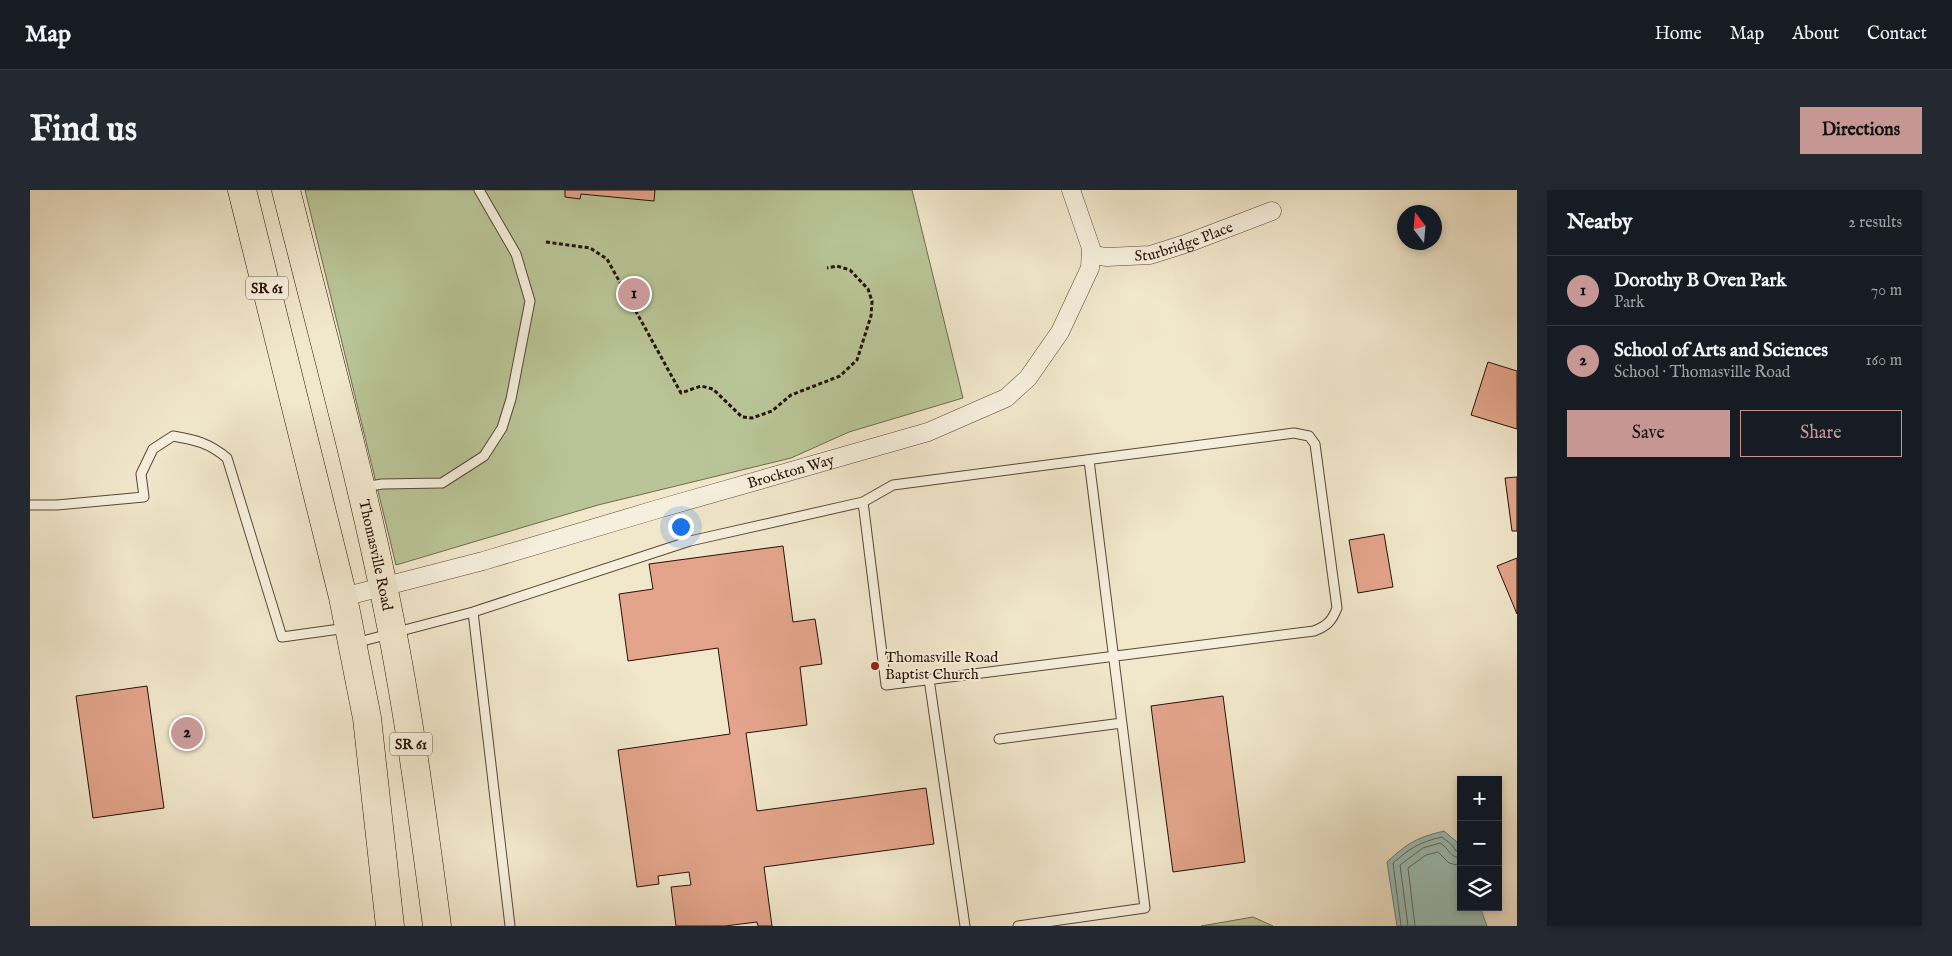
<!DOCTYPE html>
<html lang="en">
<head>
<meta charset="utf-8">
<style>
	body { margin:0; font-family:"IM FELL English",serif; background:#242831; color:#f1f3f6 }
	.controls { position:absolute; right:15px; bottom:15px; display:grid; overflow:hidden; border-radius:0px; box-shadow:0 2px 8px #0003 }
	.controls button { width:45px; height:45px; display:grid; place-items:center; padding:0; border:0; border-bottom:1px solid #363941; background:#171b24; color:#f1f3f6; font:25px sans-serif }
	.compass { position:absolute; left:1367px; top:15px; width:45px; height:45px; border-radius:50%; background:#171b24; box-shadow:0 2px 8px #0003; rotate:344deg }
	.you { position:absolute; left:650px; top:336px; width:18px; height:18px; margin:-12px; border:4px solid #fff; border-radius:50%; background:#1a73e8; box-shadow:0 0 0 8px #1a73e833 }
	.badge { display:grid; place-items:center; width:32px; height:32px; border-radius:50%; background:#c59692; color:#111; font-size:16px; font-weight:700 }
	.pin { position:absolute; translate:-50% -50%; border:2px solid #fff; box-shadow:0 1px 5px #0006 }
	.list { margin:0; padding:0; list-style:none }
	h2 { display:flex; justify-content:space-between; align-items:center; height:65px; margin:0; padding:0 20px; font-size:21px }
	h2 small { font-size:16px; font-weight:400; color:#9ea1a6 }
	.list li { display:grid; grid-template-columns:32px 1fr auto; gap:15px; align-items:center; box-sizing:border-box; height:70px; padding:0 20px; border-top:1px solid #363941 }
	.list b { display:block; font-size:19px; white-space:nowrap }
	.list p { margin:0; font-size:16px; white-space:nowrap; color:#9ea1a6 }
	.list em { font-size:16px; font-style:normal; color:#9ea1a6 }
	.actions { display:flex; gap:10px; padding:15px 20px }
	.actions a { flex:1; padding:11px 0; border:1px solid #c59692; border-radius:0px; text-align:center; font-size:18px; color:#c59692 }
	.actions .main { background:#c59692; color:#111 }
	.icon { flex:none; width:28px; height:28px; fill:none; stroke:currentColor; stroke-width:2; stroke-linecap:round; stroke-linejoin:round }
	.map { position:relative; flex:none; width:1487px; height:736px; overflow:hidden; border-radius:0px }
	header { display:flex; align-items:center; gap:30px; box-sizing:border-box; height:70px; padding:0 25px; background:#171b24; border-bottom:1px solid #363941 }
	header strong { font-size:24px }
	nav { display:flex; gap:28px; margin-inline-start:auto; font-size:18px }
	.intro { display:flex; align-items:center; justify-content:space-between; box-sizing:border-box; height:120px; padding:0 30px }
	h1 { margin:0; font-size:35px }
	.button { padding:12px 22px; border-radius:0px; background:#c59692; color:#111; font-size:18px; font-weight:700 }
	main { display:flex; gap:30px; padding:0 30px }
	aside { flex:1; background:#171b24; border-radius:0px; box-shadow:0 2px 8px #0003 }
	.map>svg:first-child { display:block }
</style>
</head>
<body>
<header>
<strong>Map</strong>
<nav><a>Home</a><a>Map</a><a>About</a><a>Contact</a></nav>
</header>
<div class="intro"><h1>Find us</h1><a class="button">Directions</a></div>
<main>
<div class="map">
<svg width="1487" height="736" viewBox="0 0 1487 736">
	<rect width="100%" height="100%" fill="#f1e7cb"/>
	<filter id="stains"><feTurbulence type="fractalNoise" baseFrequency=".004" numOctaves="4"/><feColorMatrix values="0 0 0 0 .2 0 0 0 0 .09 0 0 0 0 .02 0 0 0 .5 -.17"/></filter>
	<radialGradient id="worn" r=".72"><stop offset=".6" stop-color="#630" stop-opacity="0"/><stop offset="1" stop-color="#630" stop-opacity=".3"/></radialGradient>
	<path fill="#b9c597" stroke="#706b4f" d="M275 0H882L933 208 819 242 761 268 568 315 366 375Z
		M1223 727 1243 736H1171Z"/>
	<path fill="#9bbfb9" stroke="#6d7972" d="M1414 641 1427 652 1431 663V717H1450L1457 736H1367L1357 672C1379 652 1386 648 1414 641Z"/>
	<g fill="none" stroke-linecap="round" stroke-linejoin="round">
		<path stroke="#616860" stroke-width="1" d="M1371 736 1363 673C1380 658 1390 652 1412 647L1422 655 1426 661 1431 662
			M1378 736 1370 675 1393 658 1410 653C1419 658 1420 668 1431 668
			M1385 736 1378 678 1396 665 1408 662 1419 673 1431 676"/>
	</g>
	<path fill="#e3a48b" stroke="#271107" d="M535 0H625L624 11 551 4 550 9 535 7Z
		M1458 172 1487 181V239L1441 225Z
		M1487 287V341H1482L1475 288Z
		M1354 344 1363 397 1328 403 1319 350Z
		M753 356 763 432 785 429 792 474 770 477 777 535 716 543 727 621 896 598 904 654 734 677 742 736H728L727 732 695 736H646L641 697 661 695 659 682 628 686 629 694 607 697 588 560 700 544 688 458 598 471 589 404 623 399 619 374Z
		M1487 368V424L1467 376Z
		M117 496 134 618 63 628 46 506Z
		M1193 506 1215 672 1143 682 1121 516Z"/>
	<g fill="none" stroke-linecap="round" stroke-linejoin="round">
		<defs>
			<path id="service" d="M334 297 352 294 412 293 454 266 472 238 481 209 500 111 486 64 449 0
				M0 315H27L114 307 111 284 123 259 143 246C166 250 179 253 197 268L252 447 317 438
				M443 422 480 736
				M325 453 443 422 660 351 833 312 863 295 1264 243 1279 246 1285 254 1307 418C1302 431 1297 436 1284 441L856 495 833 312
				M899 489 935 736
				M969 549 1092 533
				M988 736 1115 718 1059 270"/>
			<g id="minor">
				<path id="s1" d="M1061 65 1077 67 1120 65 1158 53 1242 21"/>
				<path id="s2" d="M313 407 453 371 628 319 898 242 976 208 998 188 1030 142 1060 78 1061 58 1041 0"/>
			</g>
			<g id="primary">
				<path d="M212 0 313 407 337 528 360 736"/>
				<path id="s3" d="M256 0C289 132 325 263 353 396 377 509 392 622 407 736"/>
			</g>
		</defs>
		<use href="#service" stroke="#5a4638" stroke-width="11"/>
		<use href="#minor" stroke="#5a4638" stroke-width="19"/>
		<use href="#primary" stroke="#271107" stroke-width="29"/>
		<path stroke="#271107" stroke-width="3" stroke-dasharray="4 2.5" stroke-linecap="butt" d="M516 52 560 58 577 69 651 203 671 196 683 199 712 227 722 228 742 221 761 205 810 186 827 170 841 126 842 111 838 99 820 80 807 76 797 78"/>
		<use href="#service" stroke="#f6efdd" stroke-width="9"/>
		<use href="#minor" stroke="#f6efdd" stroke-width="18"/>
		<use href="#primary" stroke="#f1e7cb" stroke-width="28"/>
	</g>
	<circle fill="#8f2418" stroke="#f6efdd" stroke-width="2" cx="845" cy="476" r="5"/>
	<g text-anchor="middle" stroke-width="4" stroke-linejoin="round" paint-order="stroke">
		<g fill="#f6efdd" stroke="#655447" stroke-width="1">
			<rect x="216" y="86.5" width="42" height="23" rx="4"/>
			<rect x="360" y="542.5" width="42" height="23" rx="4"/>
		</g>
		<g font-size="14" font-weight="bold" fill="#271107">
			<text x="237" y="103">SR 61</text>
			<text x="381" y="559">SR 61</text>
		</g>
		<g font-size="15" fill="#271107" stroke="#f6efdd">
			<text dy="5" stroke="none"><textPath href="#s1" startOffset="95">Sturbridge Place</textPath></text>
			<text dy="5" stroke="none"><textPath href="#s2" startOffset="465">Brockton Way</textPath></text>
			<text dy="5" stroke="none"><textPath href="#s3" startOffset="376">Thomasville Road</textPath></text>
		</g>
		<g font-size="15" fill="#271107" stroke="#f6efdd" text-anchor="start">
			<text x="855" y="472">Thomasville Road<tspan x="855" dy="17">Baptist Church</tspan></text>
		</g>
	</g>
	<rect width="100%" height="100%" filter="url(#stains)"/>
	<rect width="100%" height="100%" fill="url(#worn)"/>
</svg>
<div class="controls">
<button>+</button>
<button>−</button>
<button><svg class="icon" aria-label="layers" viewBox="0 0 24 24"><path d="M12 4l9 5-9 5-9-5zM3 14l9 5 9-5"/></svg></button>
</div>
<svg class="compass" viewBox="-18 -18 36 36"><path d="M0-13l5 13h-10z" fill="#e53935"/><path d="M0 13l5-13h-10z" fill="#9ea1a6"/></svg>
<div class="you"></div>
<div class="pin badge" style="left:604px;top:104px">1</div>
<div class="pin badge" style="left:157px;top:543px">2</div>
</div>
<aside>
<h2>Nearby<small>2 results</small></h2>
<ul class="list">
<li><span class="badge">1</span><div><b>Dorothy B Oven Park</b><p>Park</p></div><em>70 m</em></li>
<li><span class="badge">2</span><div><b>School of Arts and Sciences</b><p>School · Thomasville Road</p></div><em>160 m</em></li>
</ul>
<div class="actions"><a class="main">Save</a><a>Share</a></div>
</aside>
</main>
</body>
</html>
